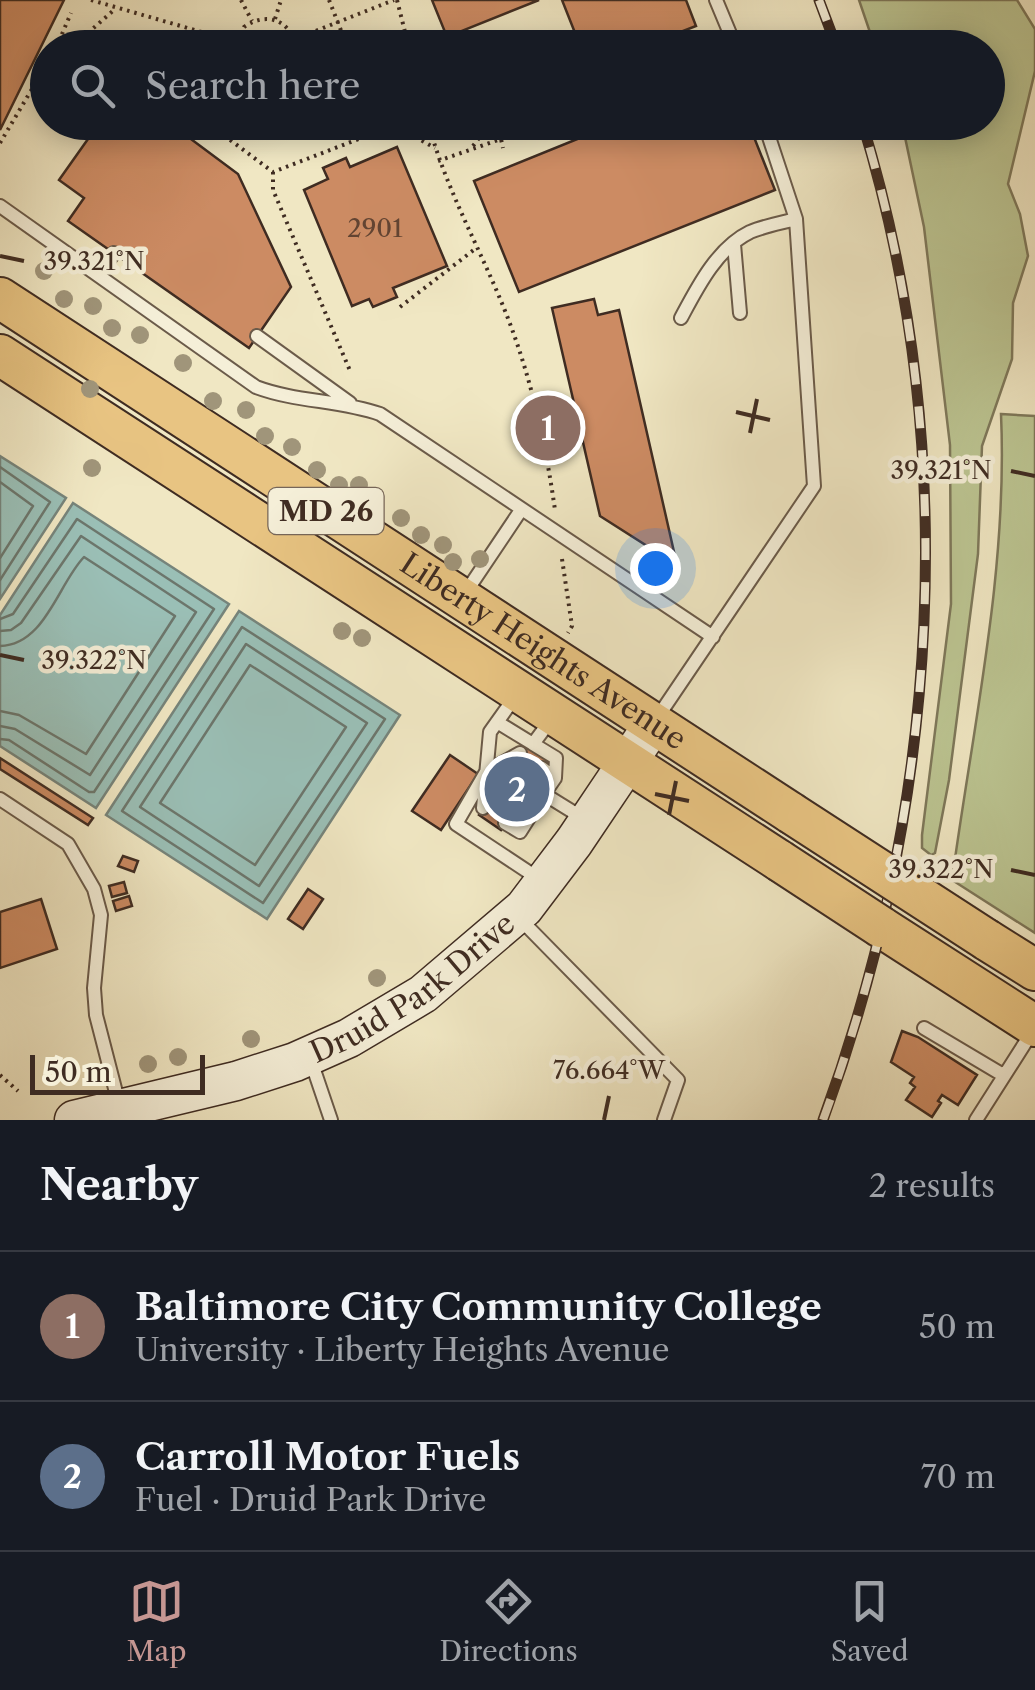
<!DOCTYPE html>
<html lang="en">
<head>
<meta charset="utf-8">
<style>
	body { margin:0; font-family:"Libre Caslon Text",serif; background:#20242c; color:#f1f3f6 }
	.scale { position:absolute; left:30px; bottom:25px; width:175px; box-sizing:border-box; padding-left:10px; border:5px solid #3f2c22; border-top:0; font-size:28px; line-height:35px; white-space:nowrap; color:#3f2c22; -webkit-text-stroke:8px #f5efd8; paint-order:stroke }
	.you { position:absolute; left:655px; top:568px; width:35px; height:35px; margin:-25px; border:8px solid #fff; border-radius:50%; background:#1a73e8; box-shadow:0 0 0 15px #1a73e833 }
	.badge { display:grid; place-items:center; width:65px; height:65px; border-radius:50%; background:#c59692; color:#fff; font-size:32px; font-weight:700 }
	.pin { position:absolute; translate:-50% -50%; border:5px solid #fff; box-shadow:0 2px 10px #0006 }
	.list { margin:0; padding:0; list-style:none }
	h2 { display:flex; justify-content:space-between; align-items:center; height:130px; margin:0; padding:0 40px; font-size:42px }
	h2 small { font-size:32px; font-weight:400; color:#9ea1a6 }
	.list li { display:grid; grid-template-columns:65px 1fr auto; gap:30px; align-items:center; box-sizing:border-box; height:150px; padding:0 40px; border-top:2px solid #363941 }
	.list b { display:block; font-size:38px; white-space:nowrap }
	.list p { margin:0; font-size:32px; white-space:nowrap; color:#9ea1a6 }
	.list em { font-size:32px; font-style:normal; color:#9ea1a6 }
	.icon { flex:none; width:55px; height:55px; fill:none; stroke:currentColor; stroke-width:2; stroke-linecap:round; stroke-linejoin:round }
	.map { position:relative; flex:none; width:1035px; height:1120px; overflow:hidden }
	.search { position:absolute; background:#171b24; box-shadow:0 5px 25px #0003; left:30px; right:30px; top:30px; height:110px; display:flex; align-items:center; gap:25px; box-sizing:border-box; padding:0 35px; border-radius:55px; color:#9ea1a6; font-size:38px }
	.sheet { height:430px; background:#171b24 }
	nav { display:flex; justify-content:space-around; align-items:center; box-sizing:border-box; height:140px; border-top:2px solid #363941; background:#171b24; font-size:28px; color:#9ea1a6 }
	nav a { display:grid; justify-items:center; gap:5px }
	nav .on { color:#c59692 }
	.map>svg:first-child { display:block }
</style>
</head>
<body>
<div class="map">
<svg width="1035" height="1120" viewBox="0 0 1035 1120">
	<rect width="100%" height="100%" fill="#f0e7c3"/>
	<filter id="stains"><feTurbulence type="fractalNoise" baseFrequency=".002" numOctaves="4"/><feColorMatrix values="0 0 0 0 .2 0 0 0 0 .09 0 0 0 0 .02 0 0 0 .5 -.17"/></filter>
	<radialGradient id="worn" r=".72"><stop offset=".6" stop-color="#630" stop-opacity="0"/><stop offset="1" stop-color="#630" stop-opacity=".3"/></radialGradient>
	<path fill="#bcc592" stroke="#7e785a" stroke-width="2.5" d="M859 0H1017L1035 29V71L1008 184 1020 214 1028 256 1013 303 1012 359 982 446 978 554 949 780 935 853 931 855 922 848V835L951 604 950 445 924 227 902 123 988 122V48L875 47Z
		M1001 414 1035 416V933L952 880C973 725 1008 571 1001 414Z"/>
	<path fill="#9abfb6" stroke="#76847b" stroke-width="2.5" d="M0 456 66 498 0 599Z
		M73 503 229 604 96 808 0 746V615Z
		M239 611 400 715 267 919 106 815Z"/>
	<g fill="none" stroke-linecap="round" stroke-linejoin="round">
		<path stroke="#6c766c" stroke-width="2.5" d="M0 467 50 502 0 580
			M0 482 33 506 0 558
			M0 619 13 614 77 519 214 609 94 792H89L9 740 0 739
			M242 627 385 719 263 903 122 811Z
			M0 631 11 630 21 623 81 536 196 612 90 775 15 729 0 726
			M246 644 367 723 259 886 140 807Z
			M0 646C45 645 58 584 84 557L175 616 86 754 19 715 0 711
			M250 665 346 727 255 865 160 803Z"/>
	</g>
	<path fill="#cc8b63" stroke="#3f2c22" stroke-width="2.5" d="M0 0H64L0 130Z
		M432 0H539L447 37Z
		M562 0H686L696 26 665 38 669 48H581Z
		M713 37 718 48H685Z
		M100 122H168L238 174 291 287 249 348 68 221 84 198 59 180Z
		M605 122H748L775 190 519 292 474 181 607 127Z
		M397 147 447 266 393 288 397 297 373 307 369 299 352 306 304 190 328 179 323 168 346 158 350 167Z
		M594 299 598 315 619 310 677 565 600 516 552 308Z
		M525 745 548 760 501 830 479 815Z
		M450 755 478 774 441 830 412 811Z
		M0 758 93 818 88 825 0 769Z
		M123 856 138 861 134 872 118 866Z
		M124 882 127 893 112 897 109 886Z
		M308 889 323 899 303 929 288 919Z
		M129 896 132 906 116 911 113 901Z
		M41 899 57 949 0 968V912Z
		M902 1031 918 1037 977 1075 958 1105 942 1095 938 1101 941 1103 932 1117 906 1100 915 1087 910 1083 914 1077 891 1062Z"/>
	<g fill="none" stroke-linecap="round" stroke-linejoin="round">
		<defs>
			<path id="service" d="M716 0 736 48
				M0 206 256 387C296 402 340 400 380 414L713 637
				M734 244 740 313
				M98 275 114 253
				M681 318C697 288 717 248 750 232 764 226 781 223 796 219
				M257 336 350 403
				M464 595 521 510
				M655 721 814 486 796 219 764 122
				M497 722 533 744 553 717
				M533 744 556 758 555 778
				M520 753 486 772 456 824 542 881
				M531 786 544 794 555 778 542 768
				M0 799 68 844 94 889 101 915 94 988 96 1015 119 1104
				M483 808 490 732 517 694
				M516 809 529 817
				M505 823 520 832 544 794 586 820
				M518 917 678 1080 664 1120
				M924 1028 1003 1075
				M311 1061 331 1120
				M976 1120 1034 1029"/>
			<g id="secondary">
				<path id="s1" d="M74 1120 236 1081 295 1062 349 1038 423 994 524 908 574 842 654 723"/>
			</g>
			<g id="primary">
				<path id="s2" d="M0 298 791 813"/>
				<path d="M0 355 780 861"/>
				<path d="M881 927 1035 1026"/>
				<path d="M987 940 1035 970"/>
			</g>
		</defs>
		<use href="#service" stroke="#6b5b4a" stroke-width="16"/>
		<use href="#secondary" stroke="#3f2c22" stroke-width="41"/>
		<use href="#primary" stroke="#3f2c22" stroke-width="44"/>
		<path stroke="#3f2c22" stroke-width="4" stroke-dasharray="2.5 5" stroke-linecap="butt" d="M91 0 236 42
			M241 0 252 21
			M329 0 348 48
			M397 0 409 48
			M275 19 281 0
			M295 39 394 0
			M56 48 71 13
			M71 48 115 9
			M235 48 244 27C267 11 291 20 296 48
			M206 122 273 172 395 125
			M389 122 435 148
			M428 122C445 186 476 241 501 301 529 368 545 439 555 510
			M0 143 48 62
			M473 146 491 122
			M438 161 501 139 503 148
			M273 172V190L351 373
			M400 307 475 249
			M562 559 572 626 568 633
			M0 1075 18 1091"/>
		<use href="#service" stroke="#f5efd8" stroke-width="12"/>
		<use href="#secondary" stroke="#f5efd8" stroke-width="38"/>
		<use href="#primary" stroke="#e8c482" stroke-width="40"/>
		<defs>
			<path id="rail" d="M819 0 837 48
				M823 1120C940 801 962 449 862 122"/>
		</defs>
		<use href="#rail" stroke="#3f2c22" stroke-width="11"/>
		<use href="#rail" stroke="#f5efd8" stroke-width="8" stroke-dasharray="22" stroke-linecap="butt"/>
		<defs>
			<path id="primary-bridge" d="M791 813 987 940
				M780 861 881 927"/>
		</defs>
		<use href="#primary-bridge" stroke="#3f2c22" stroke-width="44" stroke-linecap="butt"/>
		<use href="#primary-bridge" stroke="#e8c482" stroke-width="40"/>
	</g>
	<g fill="#a0957a">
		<circle cx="44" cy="271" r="9"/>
		<circle cx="64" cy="299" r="9"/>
		<circle cx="93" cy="306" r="9"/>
		<circle cx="112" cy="328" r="9"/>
		<circle cx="140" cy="335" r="9"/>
		<circle cx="183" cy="363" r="9"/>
		<circle cx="90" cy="389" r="9"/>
		<circle cx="213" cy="401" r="9"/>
		<circle cx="246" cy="410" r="9"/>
		<circle cx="265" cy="436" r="9"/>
		<circle cx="292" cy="447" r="9"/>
		<circle cx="92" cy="468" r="9"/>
		<circle cx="317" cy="470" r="9"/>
		<circle cx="339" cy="485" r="9"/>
		<circle cx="359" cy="485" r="9"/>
		<circle cx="370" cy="506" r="9"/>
		<circle cx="401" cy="518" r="9"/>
		<circle cx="421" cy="535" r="9"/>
		<circle cx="443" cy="545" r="9"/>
		<circle cx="480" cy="559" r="9"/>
		<circle cx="453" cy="562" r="9"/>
		<circle cx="342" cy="631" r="9"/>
		<circle cx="362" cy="638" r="9"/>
		<circle cx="377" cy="978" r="9"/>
		<circle cx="251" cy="1039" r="9"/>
		<circle cx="178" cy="1057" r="9"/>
		<circle cx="148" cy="1064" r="9"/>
	</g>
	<path fill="none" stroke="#3f2c22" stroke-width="4" d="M0 256 24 261M736 412 770 420M750 433 757 399M1011 471 1035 476M0 655 24 660M655 794 689 801M669 815 676 781M1011 870 1035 875M604 1120 609 1096"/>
	<g text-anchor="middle" stroke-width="9" stroke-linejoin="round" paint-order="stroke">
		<g font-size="25" fill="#624432">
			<text x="375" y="237">2901</text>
		</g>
		<rect fill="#f5efd8" stroke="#766659" stroke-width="2.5" x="268.5" y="488" width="115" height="46" rx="8"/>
		<g font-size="28" font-weight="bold" fill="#3f2c22">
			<text x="326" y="521">MD 26</text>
		</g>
		<g font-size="30" fill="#3f2c22" stroke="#f5efd8">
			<text dy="10" stroke="none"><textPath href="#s2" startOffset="648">Liberty Heights Avenue</textPath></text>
			<text dy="10" stroke="none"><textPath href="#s1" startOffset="368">Druid Park Drive</textPath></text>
		</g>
	</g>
	<g font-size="25" text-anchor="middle" fill="#3f2c22" stroke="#f5efd8" stroke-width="9" stroke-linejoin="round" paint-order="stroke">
		<text x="94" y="270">39.321°N</text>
		<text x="941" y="479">39.321°N</text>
		<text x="94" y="669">39.322°N</text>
		<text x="941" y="878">39.322°N</text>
		<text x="609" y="1079">76.664°W</text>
	</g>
	<rect width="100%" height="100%" filter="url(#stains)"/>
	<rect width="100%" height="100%" fill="url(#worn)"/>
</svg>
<div class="scale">50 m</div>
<div class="you"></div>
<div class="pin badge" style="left:548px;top:428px;background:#8d6e63">1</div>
<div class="pin badge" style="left:517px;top:789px;background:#5c6f8a">2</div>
<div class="search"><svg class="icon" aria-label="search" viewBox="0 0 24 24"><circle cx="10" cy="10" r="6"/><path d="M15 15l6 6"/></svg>Search here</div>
</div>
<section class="sheet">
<h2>Nearby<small>2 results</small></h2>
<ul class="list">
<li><span class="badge" style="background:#8d6e63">1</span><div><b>Baltimore City Community College</b><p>University · Liberty Heights Avenue</p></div><em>50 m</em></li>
<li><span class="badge" style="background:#5c6f8a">2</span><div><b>Carroll Motor Fuels</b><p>Fuel · Druid Park Drive</p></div><em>70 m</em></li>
</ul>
</section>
<nav>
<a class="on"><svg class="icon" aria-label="map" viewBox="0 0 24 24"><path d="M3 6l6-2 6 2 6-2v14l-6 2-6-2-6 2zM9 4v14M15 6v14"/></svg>Map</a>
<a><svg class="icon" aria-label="directions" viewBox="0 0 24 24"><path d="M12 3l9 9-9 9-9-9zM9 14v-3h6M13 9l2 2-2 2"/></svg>Directions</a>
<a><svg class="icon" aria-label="saved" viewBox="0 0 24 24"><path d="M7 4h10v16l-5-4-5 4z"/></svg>Saved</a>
</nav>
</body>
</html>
